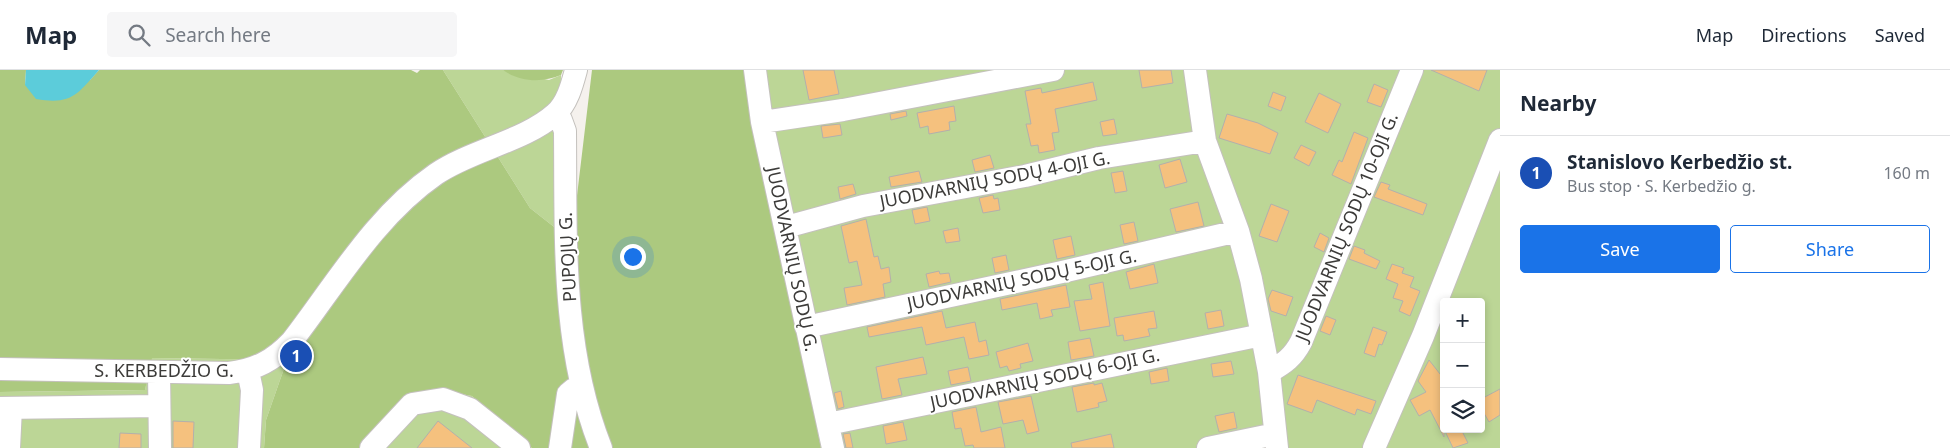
<!DOCTYPE html>
<html lang="en">
<head>
<meta charset="utf-8">
<style>
	body { margin:0; font-family:"Noto Sans",sans-serif; background:#f6f6f7; color:#1f2937 }
	.controls { position:absolute; right:15px; bottom:15px; display:grid; overflow:hidden; border-radius:5px; box-shadow:0 2px 8px #0003 }
	.controls button { width:45px; height:45px; display:grid; place-items:center; padding:0; border:0; border-bottom:1px solid #e0e1e3; background:#fff; color:#1f2937; font:25px sans-serif }
	.you { position:absolute; left:632px; top:186px; width:18px; height:18px; margin:-12px; border:4px solid #fff; border-radius:50%; background:#1a73e8; box-shadow:0 0 0 8px #1a73e833 }
	.badge { display:grid; place-items:center; width:32px; height:32px; border-radius:50%; background:#1a73e8; color:#fff; font-size:16px; font-weight:700 }
	.pin { position:absolute; translate:-50% -50%; border:2px solid #fff; box-shadow:0 1px 5px #0006 }
	.list { margin:0; padding:0; list-style:none }
	h2 { display:flex; justify-content:space-between; align-items:center; height:65px; margin:0; padding:0 20px; font-size:21px }
	h2 small { font-size:16px; font-weight:400; color:#747a83 }
	.list li { display:grid; grid-template-columns:32px 1fr auto; gap:15px; align-items:center; box-sizing:border-box; height:75px; padding:0 20px; border-top:1px solid #e0e1e3 }
	.list b { display:block; font-size:19px; white-space:nowrap }
	.list p { margin:0; font-size:16px; white-space:nowrap; color:#747a83 }
	.list em { font-size:16px; font-style:normal; color:#747a83 }
	.actions { display:flex; gap:10px; padding:15px 20px }
	.actions a { flex:1; padding:11px 0; border:1px solid #1a73e8; border-radius:5px; text-align:center; font-size:18px; color:#1a73e8 }
	.actions .main { background:#1a73e8; color:#fff }
	.icon { flex:none; width:28px; height:28px; fill:none; stroke:currentColor; stroke-width:2; stroke-linecap:round; stroke-linejoin:round }
	.map { position:relative; flex:none; width:1500px; height:378px; overflow:hidden }
	header { display:flex; align-items:center; gap:30px; box-sizing:border-box; height:70px; padding:0 25px; background:#fff; border-bottom:1px solid #e0e1e3 }
	header strong { font-size:24px }
	nav { display:flex; gap:28px; margin-inline-start:auto; font-size:18px }
	.search { width:350px; height:45px; background:#f6f6f7; display:flex; align-items:center; gap:12px; box-sizing:border-box; padding:0 18px; border-radius:5px; color:#747a83; font-size:19px }
	main { display:flex }
	aside { flex:1; background:#fff }
	.map>svg:first-child { display:block }
</style>
</head>
<body>
<header>
<strong>Map</strong>
<div class="search"><svg class="icon" aria-label="search" viewBox="0 0 24 24"><circle cx="10" cy="10" r="6"/><path d="M15 15l6 6"/></svg>Search here</div>
<nav><a>Map</a><a>Directions</a><a>Saved</a></nav>
</header>
<main>
<div class="map">
<svg width="1500" height="378" viewBox="0 0 1500 378">
	<rect width="100%" height="100%" fill="#f5f1ed"/>
	<path fill="#bcd696" fill-rule="evenodd" d="M443 0H503L549 10 561 5 558 160 530 138Z
		M749 0H1500V378H821L757 48ZM1444 232H1481V359H1444Z
		M151 288 287 290 266 350 264 378H0V322L145 320Z
		M433 319 472 326 532 378H362L405 329Z"/>
	<path fill="#acc97f" d="M0 0H26L25 15 90 10 99 0H411L417 3 420 0H443L530 138 558 160 573 159 592 0H749L757 48 821 378H532L472 326 433 319 405 329 362 378H264L266 350 287 290 152 288 145 320 0 322Z
		M503 0H563L561 5C542 13 520 12 503 0Z"/>
	<path fill="#5cccda" d="M26 0H99C77 25 71 35 36 29L25 15Z"/>
	<path fill="#f5c17e" stroke="#b3b0ac" d="M803 0H834L839 24 809 30Z
		M1139 0H1171L1173 13 1142 18Z
		M1431 0H1487L1479 21Z
		M1093 12 1097 30 1055 39 1059 62 1052 63 1055 80 1039 83 1038 75 1031 76 1026 54H1031L1025 21 1041 18 1042 23Z
		M1374 14 1388 20 1381 37 1367 32Z
		M1273 22 1286 27 1281 41 1268 36Z
		M1319 23 1341 34 1328 63 1305 52Z
		M954 36 956 51 949 52 950 60 929 64 928 56 920 58 917 43Z
		M906 41 907 46 891 50 890 44Z
		M1227 44 1258 53 1278 63 1270 84 1219 68Z
		M1114 49 1117 64 1103 66 1100 52Z
		M840 54 842 65 823 68 821 56Z
		M1354 62 1368 68 1351 114 1332 105 1339 90 1342 92Z
		M1301 75 1316 82 1309 96 1294 88Z
		M990 85 994 98 975 102 972 90Z
		M1180 89 1187 112 1165 118 1159 95Z
		M919 101 922 112 891 117 889 107Z
		M1123 101 1127 121 1115 123 1111 103Z
		M1381 112 1390 115 1388 119 1427 134 1423 145 1374 127Z
		M853 114 856 124 840 129 838 117Z
		M993 125 994 129 998 128 1000 140 983 143 979 128Z
		M1198 132 1204 156 1176 162 1170 139Z
		M1271 134 1289 141 1277 172 1259 166Z
		M927 137 930 151 915 154 912 140Z
		M866 149 874 187 878 186 881 199 889 197 891 212 883 214 885 227 847 235 844 218 862 215 857 191 849 193 841 156Z
		M1134 152 1138 171 1124 174 1120 155Z
		M958 158 960 171 946 173 943 161Z
		M1320 163 1329 168 1324 182 1314 177Z
		M1071 166 1075 185 1057 189 1053 170Z
		M1354 176 1365 180 1364 183 1380 191 1376 199 1349 189Z
		M1006 185 1009 200 995 203 992 188Z
		M1154 194 1158 213 1130 219 1126 202Z
		M1392 194 1404 198 1402 203 1414 207 1410 217 1420 221 1410 246 1399 241 1403 231 1393 228 1398 214 1386 209Z
		M939 201 940 204 949 203 951 212 929 217 926 204Z
		M1103 212 1110 256 1080 261 1074 231 1092 229 1089 215Z
		M1066 215 1070 237 1051 240 1053 246 1040 249 1037 233 1002 240 1000 229Z
		M1272 220 1293 227 1286 246 1271 241 1268 229Z
		M1221 240 1224 256 1208 259 1205 243Z
		M942 241 946 258 975 252 979 272 986 270 989 285 969 289 964 267 926 275 922 257 869 267 867 257Z
		M1154 241 1157 258 1148 259 1150 266 1124 271 1123 265 1117 266 1114 248Z
		M1326 246 1336 250 1330 265 1320 261Z
		M1373 257 1387 262 1382 275 1379 274 1375 287 1364 283Z
		M1090 268 1094 286 1071 290 1068 272Z
		M1028 273 1033 291 1020 294 1021 298 1009 301 1007 296 1000 298 996 282Z
		M923 287 927 304 898 309 902 325 882 329 876 297Z
		M1429 290 1444 309V367L1430 340 1419 346 1410 330 1426 322 1418 311Z
		M1231 291 1234 304 1213 307 1211 294Z
		M968 297 971 311 951 315 948 301Z
		M1167 298 1169 311 1151 314 1149 302Z
		M1298 305 1376 331 1371 344 1357 339 1355 345 1317 330 1312 343 1287 334Z
		M1094 313V315L1102 313 1107 331 1098 333 1099 337 1077 342 1072 317Z
		M1500 319V345L1489 352 1481 338V329Z
		M841 321 844 337 838 339 834 323Z
		M1031 326 1039 361 1027 364 1023 350 1003 354 998 332Z
		M976 337 981 362 1001 357 1005 378H974L973 375 965 376 961 358 955 359 952 342Z
		M1234 342 1237 358 1219 362 1215 346Z
		M173 351 194 352 193 378H173Z
		M438 351 472 378H417Z
		M903 352 907 370 886 374 883 356Z
		M1444 359H1461L1468 373 1453 378Z
		M120 363 141 364V378H119Z
		M850 363 853 378H846L843 364Z
		M1111 364 1114 378H1072L1071 373Z"/>
	<g fill="none" stroke-linecap="round" stroke-linejoin="round">
		<defs>
			<path id="minor" d="M755 0 762 52 833 378
				M1195 0 1205 71 1238 161 1251 209 1269 302 1277 378
				M556 44 561 50 565 61C566 167 561 278 601 378
				M762 52 843 40 1053 0
				M786 157 863 136 1025 106 1099 88 1205 71
				M806 257 1062 202 1238 161
				M0 299 229 303C256 300 274 290 292 271 336 214 375 146 436 104 471 80 525 71 555 44 567 34 572 15 576 0
				M248 301 252 320 249 378
				M159 302 160 378
				M1269 302C1285 293 1293 287 1301 272L1412 0
				M0 338 159 336
				M828 354 1262 265
				M9 378 11 338
				M371 378 412 334 443 329 470 339 519 378
				M560 378 568 324 574 319 581 316
				M1208 378 1275 364
				M1374 378 1423 266 1500 70"/>
		</defs>
		<use href="#minor" stroke="#c4c1bd" stroke-width="24"/>
		<use href="#minor" stroke="#fff" stroke-width="22"/>
	</g>
	<g text-anchor="middle" stroke-width="4" stroke-linejoin="round" paint-order="stroke">
		<g font-size="18" fill="#3c3b39" stroke="#fff">
			<text transform="translate(995 110) rotate(-11)" y="6">JUODVARNIŲ SODŲ 4-OJI G.</text>
			<text transform="translate(1347 157) rotate(-68)" y="6">JUODVARNIŲ SODŲ 10-OJI G.</text>
			<text transform="translate(568 187) rotate(-93)" y="6">PUPOJŲ G.</text>
			<text transform="translate(792 189) rotate(78)" y="6">JUODVARNIŲ SODŲ G.</text>
			<text transform="translate(1022 210) rotate(-12)" y="6">JUODVARNIŲ SODŲ 5-OJI G.</text>
			<text x="164" y="307">S. KERBEDŽIO G.</text>
			<text transform="translate(1045 309) rotate(-12)" y="6">JUODVARNIŲ SODŲ 6-OJI G.</text>
		</g>
	</g>
</svg>
<div class="controls">
<button>+</button>
<button>−</button>
<button><svg class="icon" aria-label="layers" viewBox="0 0 24 24"><path d="M12 4l9 5-9 5-9-5zM3 14l9 5 9-5"/></svg></button>
</div>
<div class="you"></div>
<div class="pin badge" style="left:296px;top:286px;background:#1a4fb4">1</div>
</div>
<aside>
<h2>Nearby<small></small></h2>
<ul class="list">
<li><span class="badge" style="background:#1a4fb4">1</span><div><b>Stanislovo Kerbedžio st.</b><p>Bus stop · S. Kerbedžio g.</p></div><em>160 m</em></li>
</ul>
<div class="actions"><a class="main">Save</a><a>Share</a></div>
</aside>
</main>
</body>
</html>
